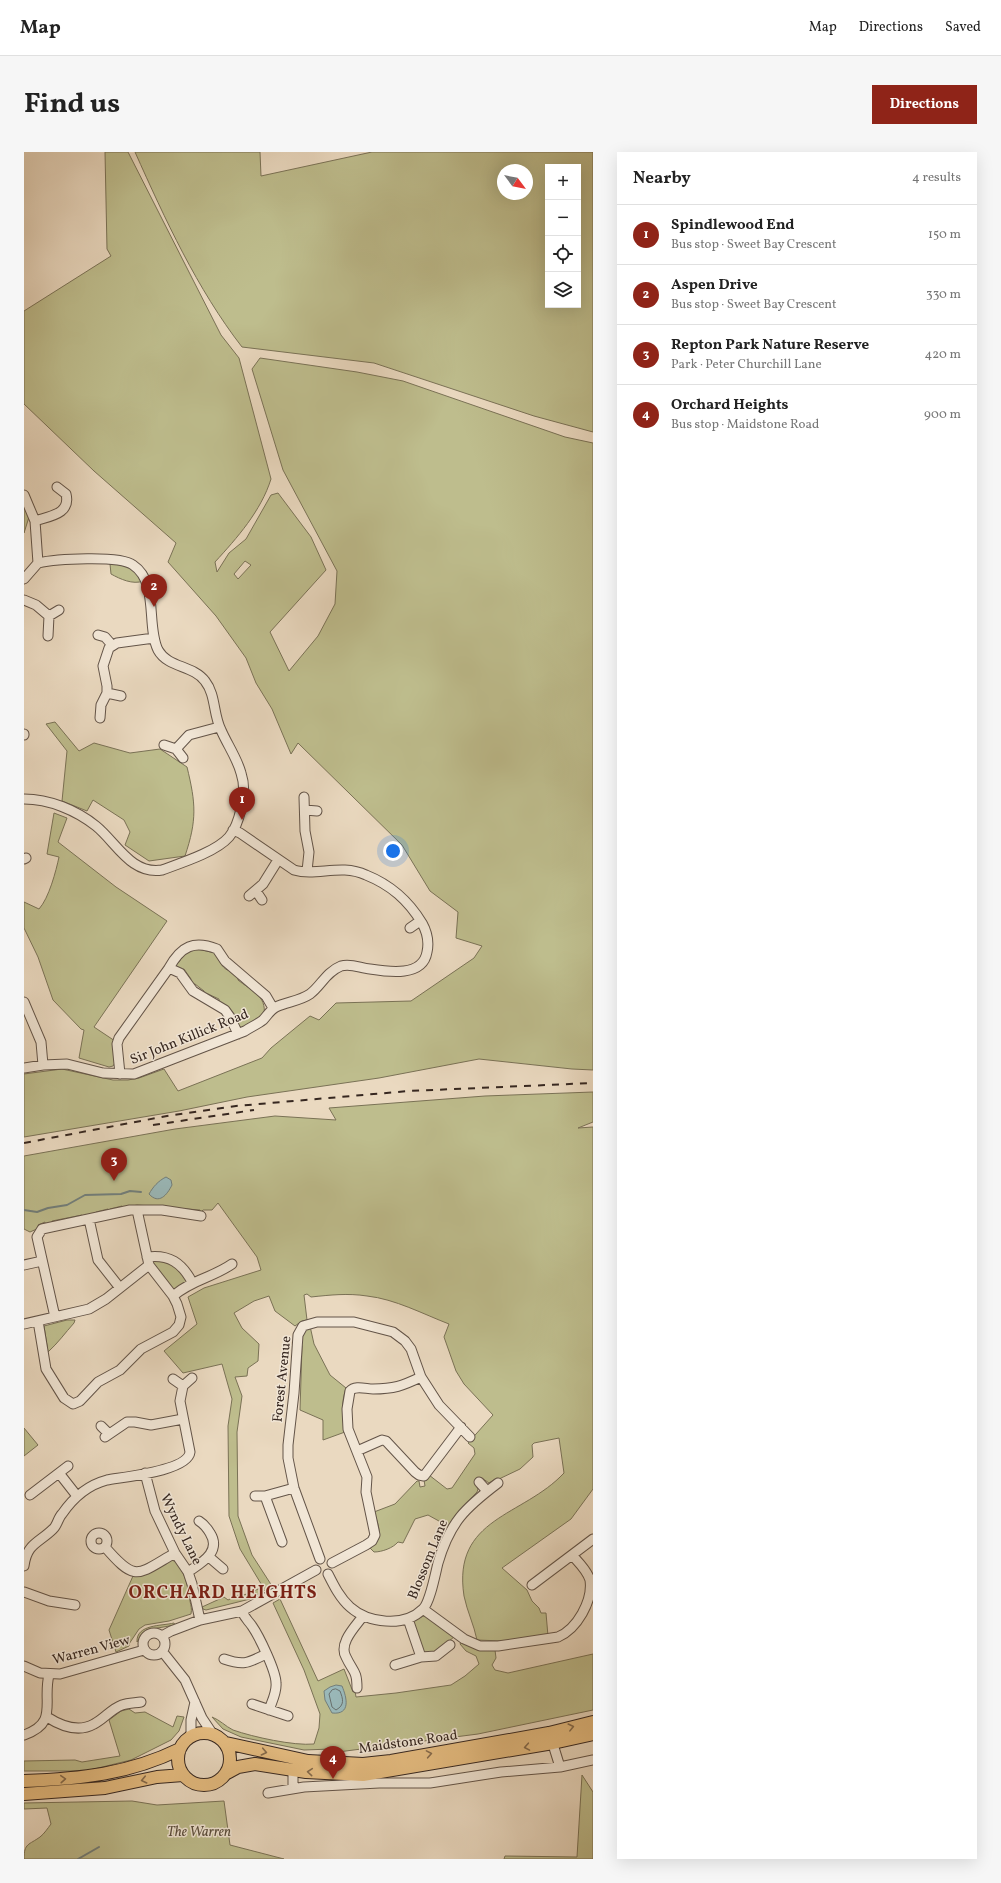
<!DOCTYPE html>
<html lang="en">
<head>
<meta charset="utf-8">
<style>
	body { margin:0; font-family:Vollkorn,serif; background:#f6f6f6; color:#222 }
	.controls { position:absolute; right:12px; top:12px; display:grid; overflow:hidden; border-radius:0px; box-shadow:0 4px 16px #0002 }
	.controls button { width:36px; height:36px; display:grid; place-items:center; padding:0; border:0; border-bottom:1px solid #e0e0e0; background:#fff; color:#222; font:20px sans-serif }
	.compass { position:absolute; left:473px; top:12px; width:36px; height:36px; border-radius:50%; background:#fff; box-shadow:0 4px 16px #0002; rotate:122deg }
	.you { position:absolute; left:369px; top:699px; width:14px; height:14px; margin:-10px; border:3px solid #fff; border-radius:50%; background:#1a73e8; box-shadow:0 0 0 6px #1a73e833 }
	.badge { display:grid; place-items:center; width:26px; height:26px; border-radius:50%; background:#8f2418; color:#fff; font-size:13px; font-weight:700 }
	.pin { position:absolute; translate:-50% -33px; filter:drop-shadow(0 1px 2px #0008) }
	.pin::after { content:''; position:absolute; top:21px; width:14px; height:12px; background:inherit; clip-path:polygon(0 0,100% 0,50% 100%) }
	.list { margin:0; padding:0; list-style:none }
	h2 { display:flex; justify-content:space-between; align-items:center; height:52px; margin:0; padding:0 16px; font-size:17px }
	h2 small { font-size:13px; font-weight:400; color:#767676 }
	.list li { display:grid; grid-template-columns:26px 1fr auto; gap:12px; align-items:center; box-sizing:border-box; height:60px; padding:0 16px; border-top:1px solid #e0e0e0 }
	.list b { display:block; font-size:15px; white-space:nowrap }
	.list p { margin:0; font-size:13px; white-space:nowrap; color:#767676 }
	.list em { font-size:13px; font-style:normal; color:#767676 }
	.icon { flex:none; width:22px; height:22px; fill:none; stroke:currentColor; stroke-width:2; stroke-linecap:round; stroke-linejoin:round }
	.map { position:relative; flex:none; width:569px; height:1707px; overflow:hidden; border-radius:0px }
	header { display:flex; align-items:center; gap:24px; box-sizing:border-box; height:56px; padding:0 20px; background:#fff; border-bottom:1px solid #e0e0e0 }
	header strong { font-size:19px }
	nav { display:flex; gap:22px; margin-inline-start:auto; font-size:14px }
	.intro { display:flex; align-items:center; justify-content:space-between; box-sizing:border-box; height:96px; padding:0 24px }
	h1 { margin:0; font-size:28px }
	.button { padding:10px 18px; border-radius:0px; background:#8f2418; color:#fff; font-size:14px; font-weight:700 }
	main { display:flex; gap:24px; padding:0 24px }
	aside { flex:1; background:#fff; border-radius:0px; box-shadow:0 4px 16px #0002 }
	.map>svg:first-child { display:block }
</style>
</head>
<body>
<header>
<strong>Map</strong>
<nav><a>Map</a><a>Directions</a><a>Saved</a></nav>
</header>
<div class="intro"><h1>Find us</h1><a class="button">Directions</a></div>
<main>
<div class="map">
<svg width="569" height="1707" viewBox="0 0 569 1707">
	<rect width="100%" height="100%" fill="#ead9c0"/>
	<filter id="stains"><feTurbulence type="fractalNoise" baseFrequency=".005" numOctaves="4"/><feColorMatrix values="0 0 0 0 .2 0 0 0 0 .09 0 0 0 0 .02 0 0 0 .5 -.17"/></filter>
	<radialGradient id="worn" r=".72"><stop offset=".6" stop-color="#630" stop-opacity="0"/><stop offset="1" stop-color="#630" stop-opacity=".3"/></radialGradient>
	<path fill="#bebd8d" stroke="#7a7256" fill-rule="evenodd" d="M81 0H104L197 183 215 206 247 327C237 359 213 386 191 410L193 420 205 401 222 387 247 343 254 341 287 385 302 418 246 480 265 519 294 484 311 452 313 419 259 318 228 217 236 206 333 220 379 229 541 285 569 291V918L548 917 455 907 355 926 223 945 155 959 0 985V922L38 917 89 928H104L115 926 140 917 154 939 238 906 247 896 286 864 295 868 312 851 387 849 450 806 458 794 432 786 434 760 406 739 378 693 274 591 267 602 248 557 232 531 222 506 192 464 144 410 152 391 70 319 0 252V159L87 104 83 97ZM221 409 227 413 214 427 210 422Z
		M111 0H236L237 24 348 0H569V280L510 264 350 211 218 195C173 137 141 67 111 0ZM524 15H554V153H524ZM479 18H503V42H479Z
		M0 353 5 365 0 381Z
		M97 411 108 414 119 429C109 433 96 427 87 422L86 412Z
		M31 570 55 599 70 591 106 601 136 597 163 615C172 652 173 668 161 704L125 709 101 693 106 680 100 668 69 648 63 659 38 649 43 599 22 572Z
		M30 661 43 666 34 690 92 735 143 769 70 875 91 889V911L89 914 85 915 55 906 60 878 57 877 29 848 14 805 0 776V750L15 757C25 746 32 719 35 705L23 702Z
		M170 796 191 801C196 808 198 819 208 819L214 826V828C226 838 243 843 240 863L221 876 215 875 212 869 213 866 206 857H203L195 851V847L184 842 179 843 180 839 171 832H167L166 830 167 827 160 817 156 818 151 815 152 810H155L161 800Z
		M569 940V970L554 976 569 975V1337L547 1367 478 1416 503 1438 508 1449 515 1456 517 1461H522L524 1484 478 1489 453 1488C450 1473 443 1459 440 1444 428 1365 499 1365 540 1321L535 1286 510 1291 508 1293 509 1305 496 1317 475 1327 473 1326 465 1331 458 1326 451 1331 454 1337 453 1340 433 1361 424 1374 404 1363 391 1367 379 1391 374 1390C369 1396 358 1400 350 1400L346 1396C360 1387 355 1374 350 1360L371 1352 393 1329H395L396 1335 401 1334 400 1328 405 1323 423 1337 428 1336 451 1302 450 1296 444 1291 469 1263 440 1232 432 1219 420 1185 425 1172C399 1162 371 1147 343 1144 324 1141 306 1143 287 1145L283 1142 280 1143 283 1168 278 1169 271 1174 251 1159 245 1144 230 1149 210 1161 218 1176 235 1192 234 1209 224 1216 223 1224 211 1225 218 1244 213 1280 214 1364 228 1403 248 1434 226 1447 182 1458 179 1457 178 1455 200 1445 204 1448 217 1442 220 1443 239 1435 216 1397 205 1364 204 1274 208 1247 198 1212 159 1221 140 1199 173 1172 164 1145 180 1136 237 1118 233 1105 194 1051 188 1058H179L176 1061V1058L113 1053 98 1056V1054L86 1057 84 1059V1057L72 1060V1062L59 1065 58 1063 28 1069V1072H21V1070L14 1073 15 1076 6 1080 0 1077V1004L151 977 251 964 312 968 305 956 461 944Z
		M130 1107 151 1113 164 1130 150 1138 129 1111Z
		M43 1168H51L50 1171C41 1181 34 1191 24 1200L20 1174Z
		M286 1174 290 1192 306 1223 322 1236C317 1251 318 1265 321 1280L299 1288V1268L276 1258 278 1194 276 1191 278 1180Z
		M0 1276 14 1293 0 1304Z
		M147 1408 153 1410C163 1427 163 1431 166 1449 167 1454 168 1457 167 1462L145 1469 121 1473 115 1477 105 1492V1494L92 1500 85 1478 109 1424C124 1425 136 1415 147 1408Z
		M256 1447 294 1529 320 1517 329 1540 331 1539 332 1545 372 1541 427 1533 441 1524 455 1512 452 1504 442 1499 436 1492 437 1490 458 1498H471L472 1506 468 1513 471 1518 484 1521 569 1502V1558L454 1582 314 1600H310L308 1597 280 1598 217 1585 199 1577 188 1565C196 1568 201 1574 209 1578 229 1585 270 1594 290 1592L295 1576 296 1562 280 1518 249 1451Z
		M401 1463 431 1484 410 1502 400 1501 388 1470Z
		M150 1471 151 1473 122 1478 113 1490C112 1472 138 1474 150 1471Z
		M105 1557 111 1561 121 1560 149 1575 153 1564 160 1565 155 1579 147 1588 107 1608 62 1619H0V1609L51 1608 58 1610 96 1604 85 1568 97 1559Z
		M558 1623 569 1640V1707H480L481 1704 553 1705Z
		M108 1649 133 1653 200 1649 206 1693 260 1707H0C0 1691 5 1693 16 1685 20 1682 24 1676 27 1672L23 1656 0 1657V1651Z"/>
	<path fill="#9ab9ba" stroke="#727f7c" d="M142 1025 147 1028 148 1033C143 1043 135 1053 125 1042 129 1035 134 1029 142 1025Z
		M312 1533 318 1534C323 1546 327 1563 308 1561L301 1548 300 1539 306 1535Z"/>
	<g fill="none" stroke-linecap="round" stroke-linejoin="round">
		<path stroke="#68706d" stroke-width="1" d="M312 1537 316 1539C319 1547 321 1553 312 1558L308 1555 305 1542 308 1538Z"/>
		<path stroke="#727f7c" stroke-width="2" d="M0 1058 13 1060 24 1056 43 1053 61 1043 97 1042 106 1039 117 1040
			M54 1707 75 1695"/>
		<defs>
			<path id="minor" d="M0 343 11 369 14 411
				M11 369C26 364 47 362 42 342L33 335
				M0 427 14 411
				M0 448 12 453 25 464 24 484
				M25 464 35 458
				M74 483 81 485 88 493
				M83 541 97 544
				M76 566 77 553 83 541V534L79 514 85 496 93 491 130 486
				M0 582V583
				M140 593 152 597 159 606
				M152 597 165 583 195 575
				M280 645 281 679 285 700 283 719
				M0 647C25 647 52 658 72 674 92 690 107 723 138 718 157 711 192 700 205 685 211 678 215 666 217 657 220 646 221 633 217 621 213 606 203 592 197 578 189 562 192 543 181 529 169 513 144 516 134 498 122 474 135 430 109 413 96 403 31 407 14 411
				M281 658 293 659
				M0 707 2 706
				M232 739 238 748
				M225 744 239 732 254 708
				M386 776 396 769
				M0 850 17 890 19 913
				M214 882 206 865 201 858 169 839 156 821 145 816C157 794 170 788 193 797L201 809 242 844 249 856
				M0 916 19 913 43 912 79 921 110 922 221 879C227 875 234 872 239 868 243 864 246 858 252 855 262 850 276 849 286 842 297 834 302 820 317 814 327 811 336 816 346 817 365 820 399 825 403 800 405 791 403 780 398 771 384 748 367 733 342 723 316 711 293 725 270 718L216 681 209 678
				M96 922 93 892 95 886 145 816
				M65 1067 74 1108 96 1136
				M123 1105C145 1102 158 1111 168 1130
				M0 1113 18 1109
				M149 1144C169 1127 188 1126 208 1112
				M31 1165 13 1085 18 1077 106 1058H138L177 1064
				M14 1169 22 1217 40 1246 49 1252 56 1249 74 1230 96 1218 117 1197 149 1180 155 1173 157 1165 153 1152 149 1144 125 1113 113 1058
				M0 1172 65 1157 82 1147 125 1113
				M149 1227 159 1234
				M77 1274 85 1282
				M81 1285 103 1270H111L127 1273 159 1267
				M333 1299 358 1288 362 1289 391 1320 395 1323 400 1324 437 1275
				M35 1321 53 1344
				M121 1321 131 1359 151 1401 164 1420 168 1432 176 1468
				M455 1330 463 1339
				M6 1343 44 1314
				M231 1344H241L270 1336
				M241 1344 258 1390
				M67 1389a8 8 0 1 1 16 0a8 8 0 1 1-16 0Z
				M81 1395C112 1431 113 1423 151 1401
				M185 1405 199 1417
				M296 1407 270 1336 264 1306V1293L270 1241 274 1183 279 1174 293 1170H330L369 1180 381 1189 387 1197 397 1225 415 1253 446 1285
				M308 1411 342 1393 348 1389 351 1383 342 1340 343 1325 324 1277 323 1257 326 1239C331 1233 342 1237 349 1237 370 1237 378 1234 397 1225
				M0 1414C3 1391 15 1391 29 1377 33 1374 34 1366 38 1362 49 1346 64 1333 83 1328 99 1325 164 1319 166 1300L156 1249 159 1234 168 1226
				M164 1420C177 1411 198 1400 186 1381 183 1376 180 1372 175 1369
				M304 1422C310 1434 316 1446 326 1455 344 1471 380 1476 399 1457 406 1450 411 1423 414 1411 426 1370 441 1356 474 1331
				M508 1433 569 1387
				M0 1440 25 1449 51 1453
				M399 1457 440 1487 456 1494H474L534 1485C553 1477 569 1449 566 1428 563 1418 554 1410 548 1403
				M218 1459C221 1467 224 1468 228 1474 235 1484 252 1519 252 1531 253 1540 248 1549 245 1558
				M384 1467 397 1505
				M119 1492a11 11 0 1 1 22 0a11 11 0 1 1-22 0Z
				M138 1484 147 1479 176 1468 218 1459 292 1418
				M138 1499 161 1528 178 1566 188 1581
				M200 1507C220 1514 224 1511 242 1502
				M371 1513 397 1505 412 1504 426 1493
				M0 1514 16 1521 36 1522 120 1498
				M333 1536C333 1518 329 1520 322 1505 314 1491 332 1474 339 1464
				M228 1552 264 1564
				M23 1565C37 1574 54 1581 70 1572 80 1567 87 1557 98 1553 104 1551 111 1551 117 1550
				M0 1583C35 1571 18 1550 25 1523
				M167 1584V1568L171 1550
				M527 1586 536 1615
				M269 1618V1636
				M244 1641 280 1635 355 1631H406L477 1620 536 1615 569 1608"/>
			<path id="major" d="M154 1607a26 26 0 1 1 52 0a26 26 0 1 1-52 0Z
				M202 1591 284 1609 339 1612 367 1609 525 1581 569 1570
				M203 1621 214 1615 231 1612 282 1620 339 1623 529 1591 569 1582
				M0 1629C56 1627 105 1622 156 1597
				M0 1642 81 1636 133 1625 159 1623"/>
		</defs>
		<use href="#minor" stroke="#635448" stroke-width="11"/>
		<use href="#major" stroke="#362720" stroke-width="14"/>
		<use href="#minor" stroke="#f1e6d6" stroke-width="9"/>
		<use href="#major" stroke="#e5bc80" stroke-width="12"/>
		<path stroke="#362720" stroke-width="2" stroke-dasharray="7 7" stroke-linecap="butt" d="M129 973 230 958
			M0 991 143 964 212 954 385 939 569 931"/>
	</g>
	<defs><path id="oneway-chevron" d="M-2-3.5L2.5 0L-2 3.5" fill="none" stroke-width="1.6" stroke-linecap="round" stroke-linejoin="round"/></defs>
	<g stroke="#856a4b">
		<use href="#oneway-chevron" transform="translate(547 1575) rotate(-14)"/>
		<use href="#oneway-chevron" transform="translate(503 1595) rotate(170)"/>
		<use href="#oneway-chevron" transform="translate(240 1600) rotate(12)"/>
		<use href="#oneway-chevron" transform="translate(405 1602) rotate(-10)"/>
		<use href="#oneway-chevron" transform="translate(286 1620) rotate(-175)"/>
		<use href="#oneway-chevron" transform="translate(39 1627) rotate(-4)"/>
		<use href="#oneway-chevron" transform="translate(120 1628) rotate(167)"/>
	</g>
	<g text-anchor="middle" stroke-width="3" stroke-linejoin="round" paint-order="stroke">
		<g font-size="14" fill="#362720" stroke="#f1e6d6">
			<text transform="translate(165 884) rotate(-22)" y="5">Sir John Killick Road</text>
			<text transform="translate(257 1227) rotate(-84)" y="5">Forest Avenue</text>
			<text transform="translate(158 1377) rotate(64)" y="5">Wyndy Lane</text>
			<text transform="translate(403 1407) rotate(-68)" y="5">Blossom Lane</text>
			<text transform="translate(67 1497) rotate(-15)" y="5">Warren View</text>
			<text transform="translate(384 1589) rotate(-8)" y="5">Maidstone Road</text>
		</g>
		<g font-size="14" font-style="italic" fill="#584c3b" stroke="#f1e6d6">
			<text x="175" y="1684">The Warren</text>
		</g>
		<g font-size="18" font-weight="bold" letter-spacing="1" fill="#7a1f14" stroke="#f1e6d6">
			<text x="199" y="1446">ORCHARD HEIGHTS</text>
		</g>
	</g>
	<rect width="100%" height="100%" filter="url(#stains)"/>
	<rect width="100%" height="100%" fill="url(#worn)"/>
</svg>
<div class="controls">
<button>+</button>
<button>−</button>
<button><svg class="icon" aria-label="locate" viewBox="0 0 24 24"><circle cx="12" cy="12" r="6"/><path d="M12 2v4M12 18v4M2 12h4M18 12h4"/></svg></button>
<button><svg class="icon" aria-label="layers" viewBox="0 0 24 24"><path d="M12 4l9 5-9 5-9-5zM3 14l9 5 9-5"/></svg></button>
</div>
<svg class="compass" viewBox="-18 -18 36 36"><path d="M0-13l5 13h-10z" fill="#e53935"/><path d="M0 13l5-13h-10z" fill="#767676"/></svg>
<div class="you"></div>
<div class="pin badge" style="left:218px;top:668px">1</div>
<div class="pin badge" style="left:130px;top:455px">2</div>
<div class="pin badge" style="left:90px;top:1029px">3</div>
<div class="pin badge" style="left:309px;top:1627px">4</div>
</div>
<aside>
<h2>Nearby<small>4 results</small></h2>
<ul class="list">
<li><span class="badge">1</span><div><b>Spindlewood End</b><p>Bus stop · Sweet Bay Crescent</p></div><em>150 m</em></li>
<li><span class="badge">2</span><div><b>Aspen Drive</b><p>Bus stop · Sweet Bay Crescent</p></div><em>330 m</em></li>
<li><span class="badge">3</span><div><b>Repton Park Nature Reserve</b><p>Park · Peter Churchill Lane</p></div><em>420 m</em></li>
<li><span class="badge">4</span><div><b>Orchard Heights</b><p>Bus stop · Maidstone Road</p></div><em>900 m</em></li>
</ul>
</aside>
</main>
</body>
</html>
